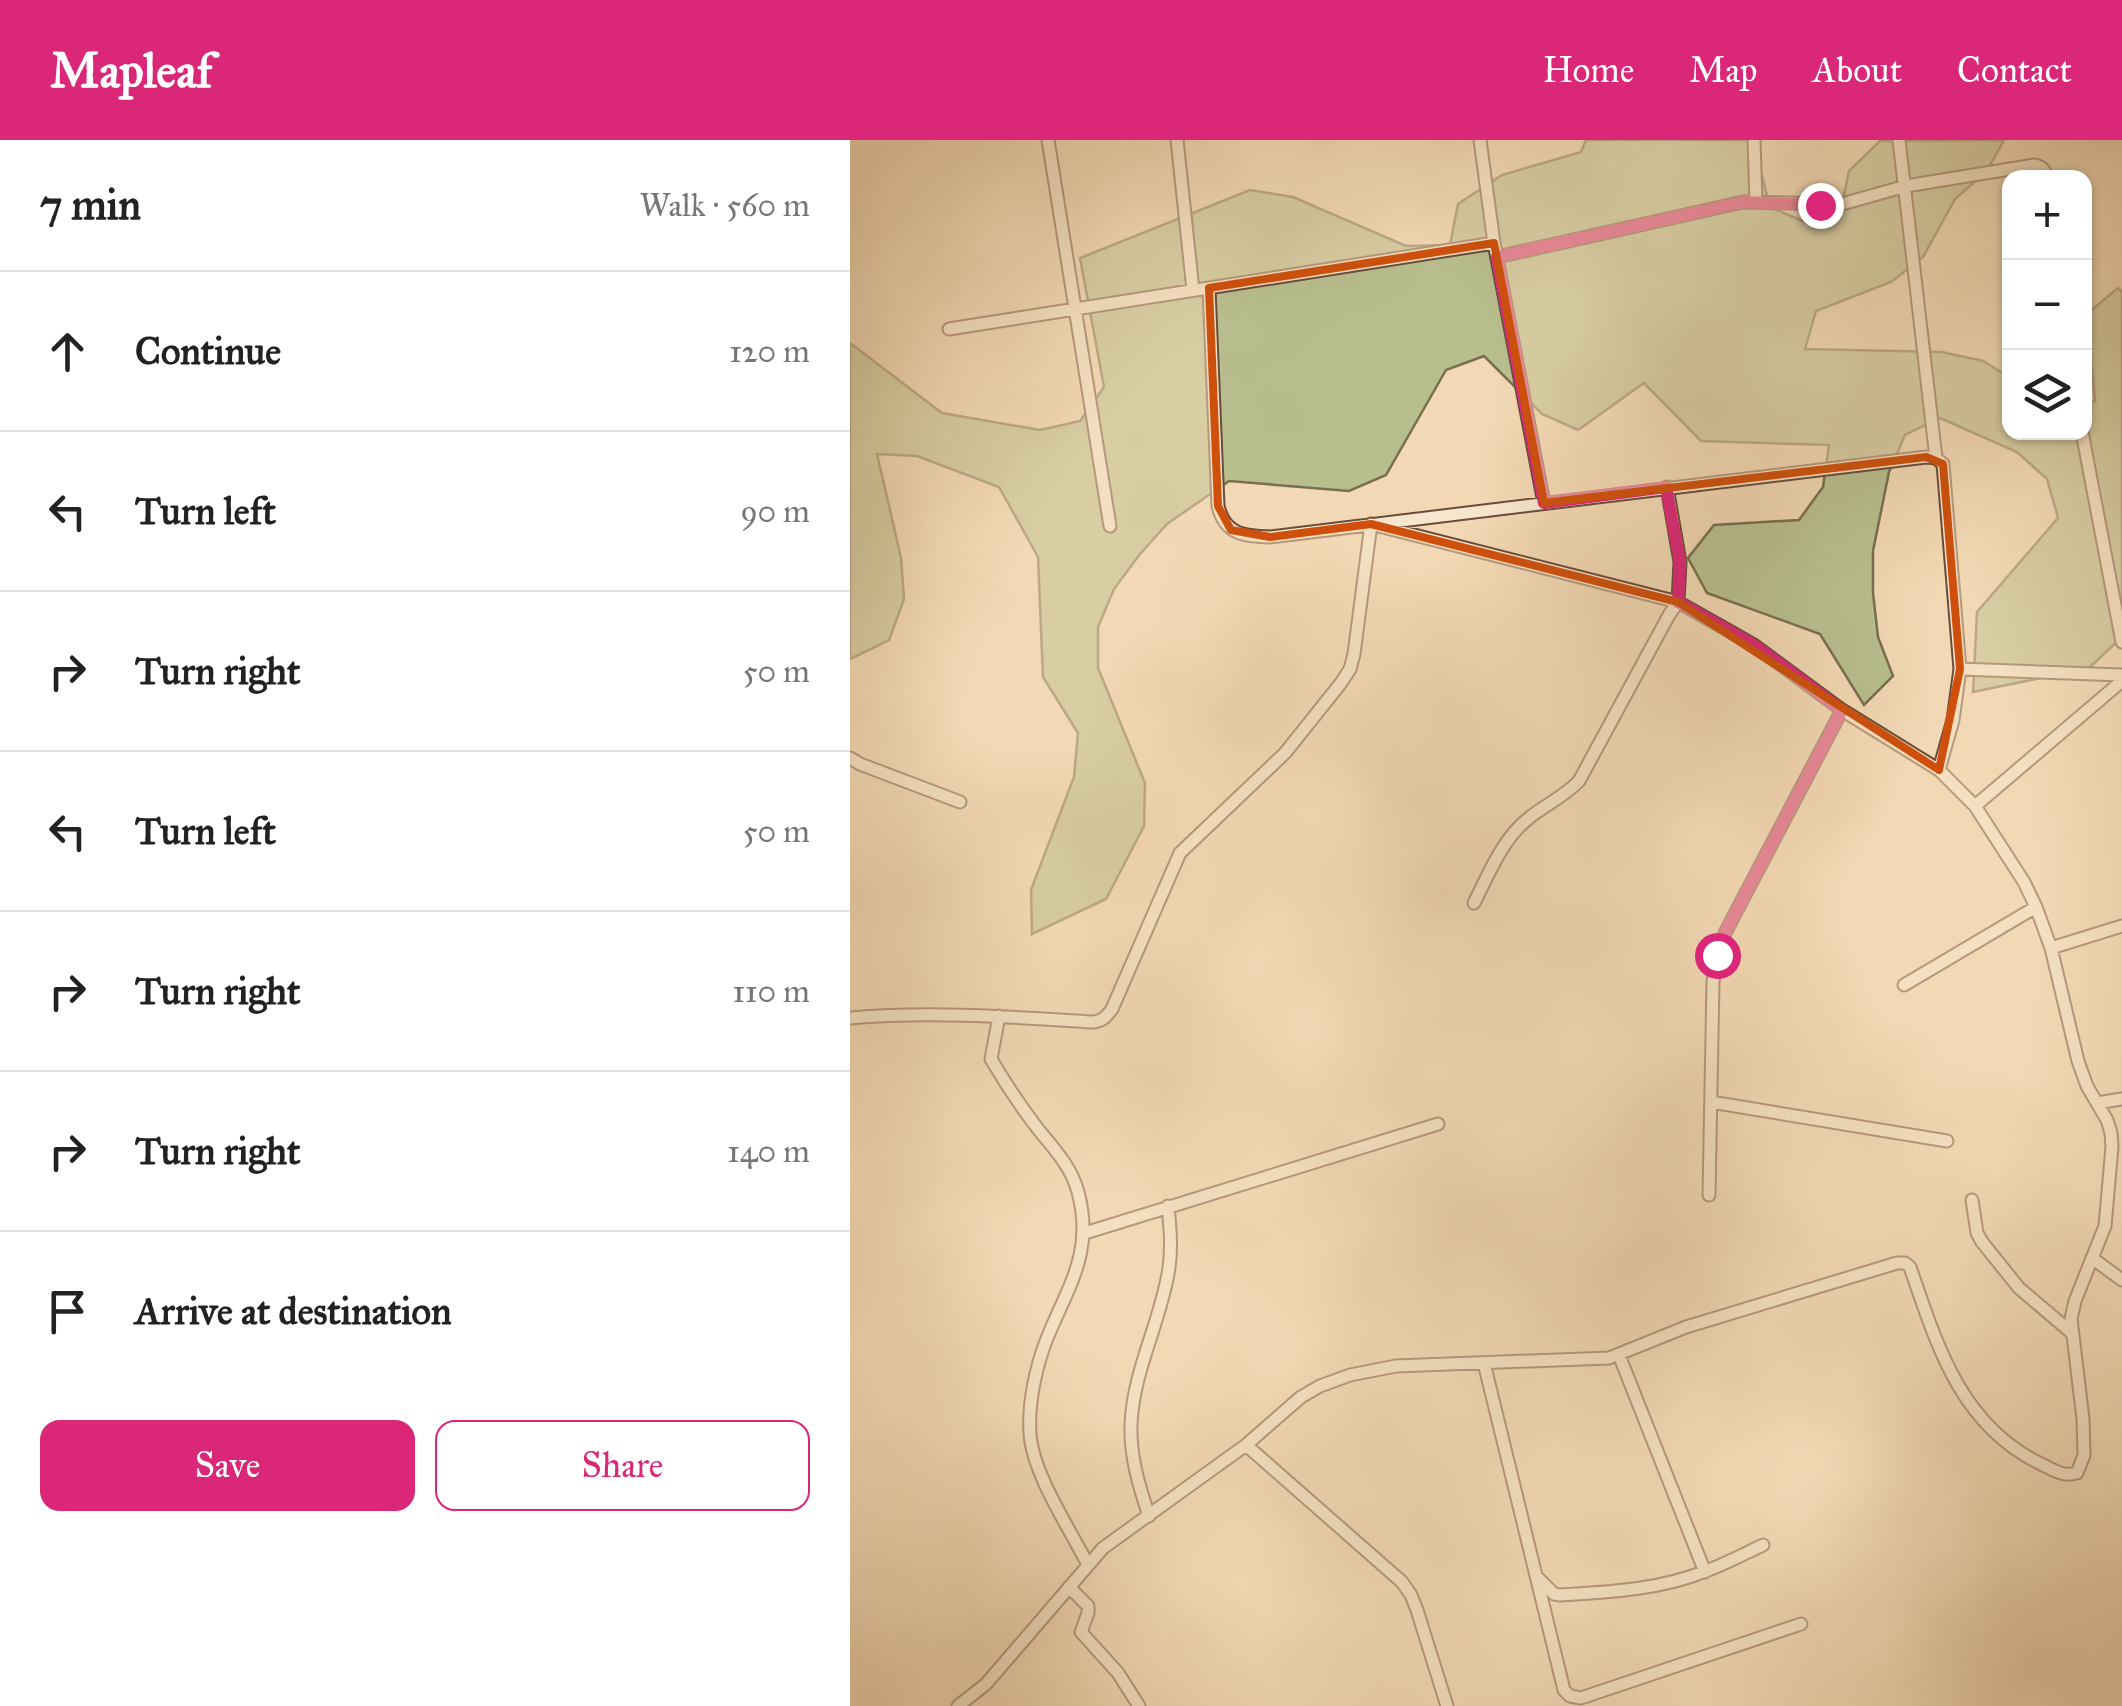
<!DOCTYPE html>
<html lang="en">
<head>
<meta charset="utf-8">
<style>
	body { margin:0; font-family:"IM FELL Great Primer",serif; background:#f2f2f2; color:#222 }
	.controls { position:absolute; right:30px; top:30px; display:grid; overflow:hidden; border-radius:20px; box-shadow:0 2px 8px #0004 }
	.controls button { width:90px; height:90px; display:grid; place-items:center; padding:0; border:0; border-bottom:2px solid #e0e0e0; background:#fff; color:#222; font:50px sans-serif }
	.stop { position:absolute; width:30px; height:30px; margin:-22px; border:8px solid #db2777; border-radius:50%; background:#fff }
	.stop.end { background:#db2777; border-color:#fff; box-shadow:0 2px 10px #0008 }
	.list { margin:0; padding:0; list-style:none }
	h2 { display:flex; justify-content:space-between; align-items:center; height:130px; margin:0; padding:0 40px; font-size:42px }
	h2 small { font-size:32px; font-weight:400; color:#767676 }
	.list li { display:grid; grid-template-columns:65px 1fr auto; gap:30px; align-items:center; box-sizing:border-box; height:160px; padding:0 40px; border-top:2px solid #e0e0e0 }
	.list b { display:block; font-size:38px; white-space:nowrap }
	.list em { font-size:32px; font-style:normal; color:#767676 }
	.actions { display:flex; gap:20px; padding:30px 40px }
	.actions a { flex:1; padding:22px 0; border:2px solid #db2777; border-radius:20px; text-align:center; font-size:35px; color:#db2777 }
	.actions .main { background:#db2777; color:#fff }
	.icon { flex:none; width:55px; height:55px; fill:none; stroke:currentColor; stroke-width:2; stroke-linecap:round; stroke-linejoin:round }
	.map { position:relative; flex:none; width:1272px; height:1566px; overflow:hidden }
	header { display:flex; align-items:center; gap:60px; box-sizing:border-box; height:140px; padding:0 50px; background:#db2777; color:#fff }
	header strong { font-size:48px }
	nav { display:flex; gap:55px; margin-inline-start:auto; font-size:35px }
	main { display:flex }
	aside { flex:1; background:#fff }
	.map>svg:first-child { display:block }
</style>
</head>
<body>
<header>
<strong>Mapleaf</strong>
<nav><a>Home</a><a>Map</a><a>About</a><a>Contact</a></nav>
</header>
<main>
<aside>
<h2>7 min<small>Walk · 560 m</small></h2>
<ul class="list">
<li><svg class="icon" aria-label="ahead" viewBox="0 0 24 24"><path d="M12 20V5M6 11l6-6 6 6"/></svg><div><b>Continue</b></div><em>120 m</em></li>
<li><svg class="icon" aria-label="left" viewBox="0 0 24 24"><path d="M17 20v-9H6M10 6l-5 5 5 5"/></svg><div><b>Turn left</b></div><em>90 m</em></li>
<li><svg class="icon" aria-label="right" viewBox="0 0 24 24"><path d="M7 20v-9h11M14 6l5 5-5 5"/></svg><div><b>Turn right</b></div><em>50 m</em></li>
<li><svg class="icon" aria-label="left" viewBox="0 0 24 24"><path d="M17 20v-9H6M10 6l-5 5 5 5"/></svg><div><b>Turn left</b></div><em>50 m</em></li>
<li><svg class="icon" aria-label="right" viewBox="0 0 24 24"><path d="M7 20v-9h11M14 6l5 5-5 5"/></svg><div><b>Turn right</b></div><em>110 m</em></li>
<li><svg class="icon" aria-label="right" viewBox="0 0 24 24"><path d="M7 20v-9h11M14 6l5 5-5 5"/></svg><div><b>Turn right</b></div><em>140 m</em></li>
<li><svg class="icon" aria-label="arrive" viewBox="0 0 24 24"><path d="M6 21V4h12l-3 4 3 4H6"/></svg><div><b>Arrive at destination</b></div></li>
</ul>
<div class="actions"><a class="main">Save</a><a>Share</a></div>
</aside>
<div class="map">
<svg width="1272" height="1566" viewBox="0 0 1272 1566">
	<rect width="100%" height="100%" fill="#f2d8b4"/>
	<filter id="stains"><feTurbulence type="fractalNoise" baseFrequency=".002" numOctaves="4"/><feColorMatrix values="0 0 0 0 .2 0 0 0 0 .09 0 0 0 0 .02 0 0 0 .5 -.17"/></filter>
	<radialGradient id="worn" r=".72"><stop offset=".6" stop-color="#630" stop-opacity="0"/><stop offset="1" stop-color="#630" stop-opacity=".3"/></radialGradient>
	<path fill="#b8bf8f" stroke="#7a6e4e" stroke-width="2.5" d="M736 0H903L920 67 957 83 992 64 999 31 1030 1 1154 0 1137 31 1105 59 1073 117 1041 142 966 171 955 209 1092 212 1133 221 1159 237 1160 292H1234L1235 262 1245 261 1237 174 1268 148 1272 152V497L1239 528 1123 552 1127 472 1208 378 1197 339 1167 312 1090 278 1055 295 1039 332 1023 411V453L1028 497 1043 536 1014 565 970 494 857 453 838 418 864 385 949 380 973 347 979 305 851 301 794 243 728 290 692 274 634 216 596 230 536 335 499 351 379 341 317 384 290 414 264 449 248 487V528L295 643 294 686 256 759 182 794 181 750 224 637 228 593 193 537 188 417 149 347 67 316 27 314 51 418 54 459 39 500 0 519V203L92 273 190 290 230 281 254 247 230 118 400 50 443 57 556 106 600 105 608 64 652 35 731 12Z"/>
	<g fill="none" stroke-linecap="round" stroke-linejoin="round">
		<defs>
			<path id="minor" d="M198 0 260 386
				M327 0 343 150
				M630 0 644 103 694 363
				M904 0 906 61
				M1049 0 1086 318
				M647 117 893 62 992 64 1056 46 1185 25C1193 27 1195 30 1196 38
				M359 148 368 366C375 395 394 396 420 397L1076 317 1086 318 1093 324 1110 529 1103 580 1089 630
				M99 189 644 103
				M1232 292 1272 502
				M1110 529 1272 535
				M0 618 10 624 110 662
				M1125 666 1272 541
				M624 763C639 734 652 699 679 678 695 665 715 656 729 641L819 475 828 462 830 422 817 347
				M1201 808 1272 786
				M1054 845 1186 767
				M149 876 141 919C155 943 171 967 188 989 204 1009 221 1026 228 1052 244 1111 219 1145 198 1196 186 1225 178 1263 180 1293 182 1333 220 1389 238 1425
				M0 878C81 871 162 877 243 882 253 881 256 877 262 869L330 713 435 613 491 543 500 529 504 514 521 384 828 462 904 505 992 570 1089 630 1125 666 1174 742 1186 767 1201 808 1228 921 1237 946 1257 980 1261 993 1262 1007 1255 1086 1225 1161 1221 1179 1233 1279 1234 1315 1227 1333C1213 1337 1203 1330 1191 1324 1110 1285 1087 1205 1060 1127L1055 1123H1047L836 1187 759 1218 546 1226 500 1235 470 1246 451 1257 396 1305 253 1408 136 1544 108 1566
				M861 962 1097 1001
				M1247 963 1272 959
				M859 1055 863 842 867 815 876 791 992 570
				M1122 1060 1127 1093 1132 1102 1169 1148 1222 1193
				M235 1093 588 984
				M1242 1118 1272 1140
				M769 1215 855 1432
				M634 1223 714 1550 720 1556 731 1558 951 1484
				M396 1305 552 1442 561 1455 567 1470 597 1566
				M299 1376C289 1346 280 1317 281 1285 283 1230 311 1182 319 1128 322 1107 320 1086 318 1066
				M689 1439 704 1454 710 1455C759 1452 809 1450 856 1431 875 1424 894 1414 913 1405
				M219 1447 238 1466V1473L231 1492 268 1533 289 1566"/>
		</defs>
		<use href="#minor" stroke="#6a4c38" stroke-width="15"/>
		<use href="#minor" stroke="#f7e6ce" stroke-width="11"/>
	</g>
	<g fill="none" stroke-linecap="round" stroke-linejoin="round">
		<path stroke="#db2777" stroke-width="12" d="M867 815 876 791 992 570 904 505 828 462 830 422 816 347 694 363 647 117 893 62 970 65"/>
	</g>
	<path d="M0 0H1272V1566H0ZM644 103 694 363 1076 317 1093 324 1110 529 1089 630 828 462 521 384 420 397 381 390 368 366 359 148Z" fill="#f2d8b4" fill-opacity=".55" fill-rule="evenodd"/>
	<path fill="none" stroke="#ce500c" stroke-width="8" stroke-linejoin="round" d="M644 103 694 363 1076 317 1093 324 1110 529 1089 630 828 462 521 384 420 397 381 390 368 366 359 148Z"/>
	<rect width="100%" height="100%" filter="url(#stains)"/>
	<rect width="100%" height="100%" fill="url(#worn)"/>
</svg>
<div class="controls">
<button>+</button>
<button>−</button>
<button><svg class="icon" aria-label="layers" viewBox="0 0 24 24"><path d="M12 4l9 5-9 5-9-5zM3 14l9 5 9-5"/></svg></button>
</div>
<div class="stop" style="left:867px;top:815px"></div>
<div class="stop end" style="left:970px;top:65px"></div>
</div>
</main>
</body>
</html>
